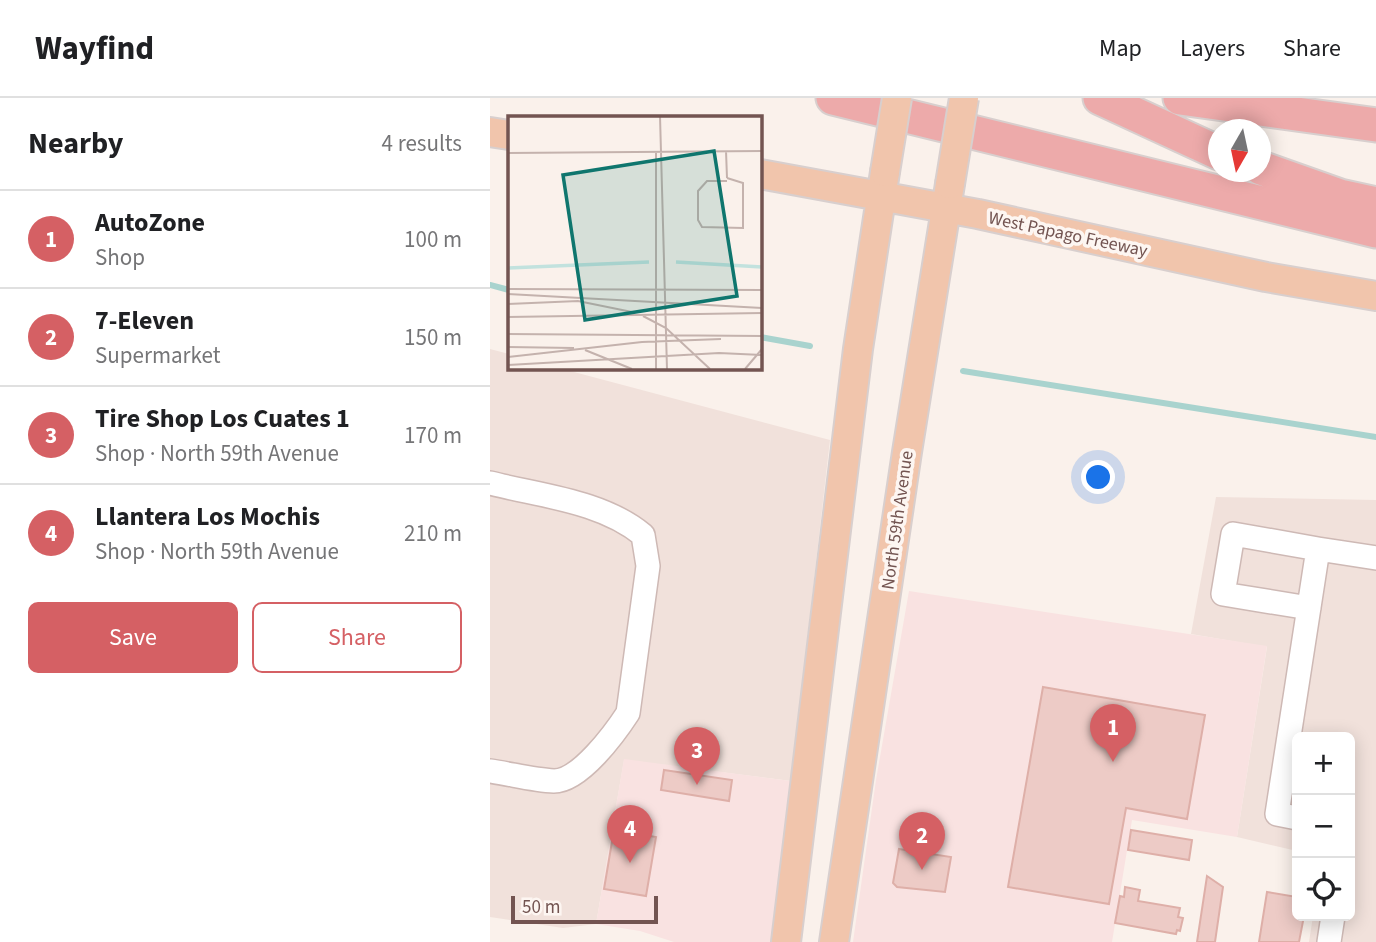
<!DOCTYPE html>
<html lang="en">
<head>
<meta charset="utf-8">
<style>
	body { margin:0; font-family:"Source Sans 3",sans-serif; background:#f6f6f6; color:#202124 }
	.controls { position:absolute; right:21px; bottom:21px; display:grid; overflow:hidden; border-radius:10px; box-shadow:0 4px 18px #0003 }
	.controls button { width:63px; height:63px; display:grid; place-items:center; padding:0; border:0; border-bottom:2px solid #e0e0e0; background:#fff; color:#202124; font:35px sans-serif }
	.compass { position:absolute; left:718px; top:21px; width:63px; height:63px; border-radius:50%; background:#fff; box-shadow:0 4px 18px #0003; rotate:189deg }
	.scale { position:absolute; left:21px; bottom:18px; width:147px; box-sizing:border-box; padding-left:7px; border:4px solid #735451; border-top:0; font-size:19px; line-height:24px; white-space:nowrap; color:#735451; -webkit-text-stroke:5px #fdf6f2; paint-order:stroke }
	.you { position:absolute; left:609px; top:380px; width:24px; height:24px; margin:-18px; border:5px solid #fff; border-radius:50%; background:#1a73e8; box-shadow:0 0 0 10px #1a73e833 }
	.badge { display:grid; place-items:center; width:46px; height:46px; border-radius:50%; background:#d56064; color:#fff; font-size:23px; font-weight:700 }
	.pin { position:absolute; translate:-50% -58px; filter:drop-shadow(0 2px 4px #0008) }
	.pin::after { content:''; position:absolute; top:37px; width:24px; height:21px; background:inherit; clip-path:polygon(0 0,100% 0,50% 100%) }
	.list { margin:0; padding:0; list-style:none }
	h2 { display:flex; justify-content:space-between; align-items:center; height:91px; margin:0; padding:0 28px; font-size:30px }
	h2 small { font-size:23px; font-weight:400; color:#757577 }
	.list li { display:grid; grid-template-columns:46px 1fr auto; gap:21px; align-items:center; box-sizing:border-box; height:98px; padding:0 28px; border-top:2px solid #e0e0e0 }
	.list b { display:block; font-size:26px; white-space:nowrap }
	.list p { margin:0; font-size:23px; white-space:nowrap; color:#757577 }
	.list em { font-size:23px; font-style:normal; color:#757577 }
	.actions { display:flex; gap:14px; padding:21px 28px }
	.actions a { flex:1; padding:16px 0; border:2px solid #d56064; border-radius:10px; text-align:center; font-size:24px; color:#d56064 }
	.actions .main { background:#d56064; color:#fff }
	.icon { flex:none; width:38px; height:38px; fill:none; stroke:currentColor; stroke-width:2; stroke-linecap:round; stroke-linejoin:round }
	.map { position:relative; flex:none; width:886px; height:844px; overflow:hidden }
	header { display:flex; align-items:center; gap:42px; box-sizing:border-box; height:98px; padding:0 35px; background:#fff; border-bottom:2px solid #e0e0e0 }
	header strong { font-size:33px }
	nav { display:flex; gap:38px; margin-inline-start:auto; font-size:24px }
	main { display:flex }
	aside { flex:1; background:#fff }
	.map>svg:first-child { display:block }
</style>
</head>
<body>
<header>
<strong>Wayfind</strong>
<nav><a>Map</a><a>Layers</a><a>Share</a></nav>
</header>
<main>
<aside>
<h2>Nearby<small>4 results</small></h2>
<ul class="list">
<li><span class="badge">1</span><div><b>AutoZone</b><p>Shop</p></div><em>100 m</em></li>
<li><span class="badge">2</span><div><b>7-Eleven</b><p>Supermarket</p></div><em>150 m</em></li>
<li><span class="badge">3</span><div><b>Tire Shop Los Cuates 1</b><p>Shop · North 59th Avenue</p></div><em>170 m</em></li>
<li><span class="badge">4</span><div><b>Llantera Los Mochis</b><p>Shop · North 59th Avenue</p></div><em>210 m</em></li>
</ul>
<div class="actions"><a class="main">Save</a><a>Share</a></div>
</aside>
<div class="map">
<svg width="886" height="844" viewBox="0 0 886 844">
	<rect width="100%" height="100%" fill="#faf1eb"/>
	<path fill="#f1e1db" d="M0 251 19 256V270H69L340 342 301 683 134 662 106 826 73 830 0 819Z
		M726 399 886 402V844H819L823 818H860V639H807V753L747 739 777 549 701 536Z"/>
	<path fill="#f9e2e1" d="M419 493 777 548 747 739 642 722 622 844H363L386 682Z
		M134 661 301 683 281 844H184L150 833 106 826Z"/>
	<g fill="none" stroke-linecap="round" stroke-linejoin="round">
		<path stroke="#a9d3ce" stroke-width="6" d="M0 187 19 192
			M270 239 320 248
			M473 273 886 339"/>
	</g>
	<path fill="#edcbc6" stroke="#deafa8" stroke-width="2" d="M553 589 715 617 697 721 636 710 619 806 518 789Z
		M174 672 242 682 239 703 171 692Z
		M124 732 166 739 156 798 114 791Z
		M641 732 702 742 699 762 638 752Z
		M409 751 461 759 455 794 407 789 403 785Z
		M717 778 733 789 725 844H707Z
		M635 789 650 792 648 803 690 810 688 819 693 820 690 833 687 832 686 836 625 825 630 798 634 799Z
		M777 794 807 799V818H814L809 844H769Z"/>
	<g fill="none" stroke-linecap="round" stroke-linejoin="round">
		<defs>
			<path id="minor" d="M0 385C51 398 112 403 153 437L158 468 138 615C125 635 90 683 64 683 43 682 21 676 0 673
				M819 510 733 496 743 436 828 451
				M807 720 787 716 828 451 886 460
				M839 844 843 818"/>
			<path id="major" d="M0 34 19 37
				M270 76 488 116 776 179 886 198
				M296 844 368 251 395 74
				M344 844 417 354 460 86"/>
			<path id="highway" d="M343 0 886 133
				M610 0 729 55
				M690 0 886 27
				M771 70 850 98 886 106"/>
		</defs>
		<use href="#minor" stroke="#ceb9b5" stroke-width="26"/>
		<use href="#major" stroke="#d8cfce" stroke-width="32"/>
		<use href="#highway" stroke="#d8cfce" stroke-width="37"/>
		<use href="#minor" stroke="#fff" stroke-width="23"/>
		<use href="#major" stroke="#f1c5ac" stroke-width="28"/>
		<use href="#highway" stroke="#edaaaa" stroke-width="33"/>
		<defs>
			<path id="major-bridge" d="M395 74 407 0
				M460 86 474 0"/>
		</defs>
		<use href="#major-bridge" stroke="#d8cfce" stroke-width="32" stroke-linecap="butt"/>
		<use href="#major-bridge" stroke="#f1c5ac" stroke-width="28"/>
	</g>
	<g text-anchor="middle" stroke-width="7" stroke-linejoin="round" paint-order="stroke">
		<g font-size="18" fill="#735451" stroke="#fdf6f2">
			<text transform="translate(578 136) rotate(12)" y="6">West Papago Freeway</text>
			<text transform="translate(407 422) rotate(-82)" y="6">North 59th Avenue</text>
		</g>
	</g>
	<g transform="translate(18 18)">
		<rect width="254" height="254" fill="#faf1eb"/>
		<path fill="none" stroke="#c2e2de" stroke-width="3.5" d="M168 146 254 151M0 152 141 146"/>
		<path fill="none" stroke="#c4b2ad" stroke-width="2" d="M152 0 159 253M218 35 219 62M0 37 254 35M219 65H199L190 75V104L194 111 235 112V67L219 62M0 173 254 174M0 178 254 192M0 188 70 185 124 196M135 200 158 212 202 253M0 201 254 197M0 218 254 220M0 231 66 232M77 234 124 253M0 241 134 226 213 223M0 249 211 237 254 239M148 253V35M237 253 254 233"/>
		<path fill="#0f766e" fill-opacity="0.15" stroke="#0f766e" stroke-width="3.5" d="M206 35 229 180 77 204 55 59Z"/>
		<rect width="254" height="254" fill="none" stroke="#735451" stroke-width="3.5"/>
	</g>
</svg>
<div class="controls">
<button>+</button>
<button>−</button>
<button><svg class="icon" aria-label="locate" viewBox="0 0 24 24"><circle cx="12" cy="12" r="6"/><path d="M12 2v4M12 18v4M2 12h4M18 12h4"/></svg></button>
</div>
<svg class="compass" viewBox="-18 -18 36 36"><path d="M0-13l5 13h-10z" fill="#e53935"/><path d="M0 13l5-13h-10z" fill="#757577"/></svg>
<div class="scale">50 m</div>
<div class="you"></div>
<div class="pin badge" style="left:623px;top:664px">1</div>
<div class="pin badge" style="left:432px;top:772px">2</div>
<div class="pin badge" style="left:207px;top:687px">3</div>
<div class="pin badge" style="left:140px;top:765px">4</div>
</div>
</main>
</body>
</html>
